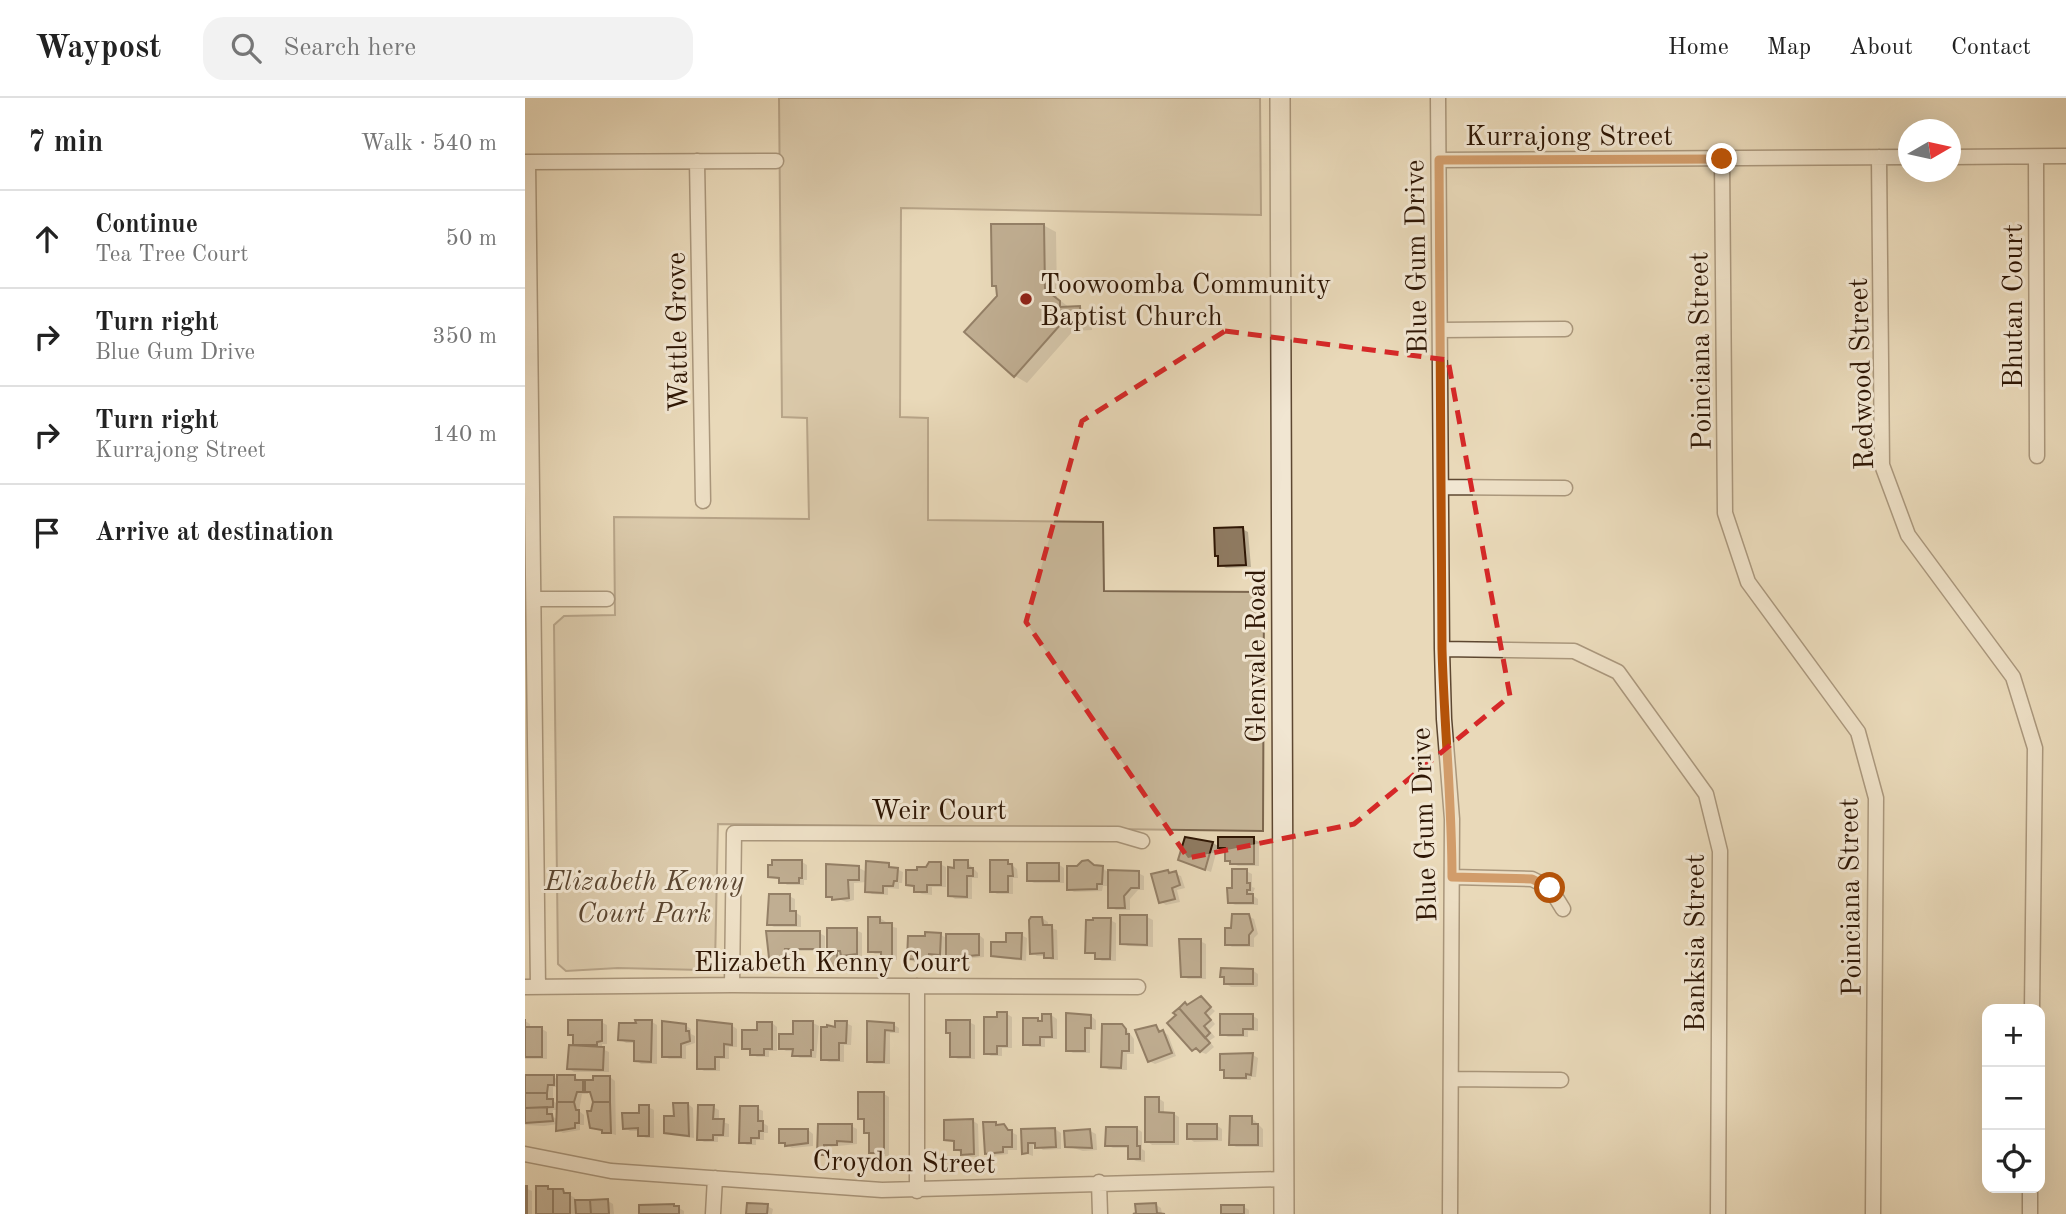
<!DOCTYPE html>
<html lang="en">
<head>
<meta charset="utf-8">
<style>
	body { margin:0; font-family:"Old Standard TT",serif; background:#f2f2f2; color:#222 }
	.controls { position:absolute; right:21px; bottom:21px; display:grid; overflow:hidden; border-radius:14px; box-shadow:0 7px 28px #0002 }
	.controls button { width:63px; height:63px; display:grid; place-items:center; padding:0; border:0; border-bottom:2px solid #e0e0e0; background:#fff; color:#222; font:35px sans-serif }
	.compass { position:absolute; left:1373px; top:21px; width:63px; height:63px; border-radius:50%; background:#fff; box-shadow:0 7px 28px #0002; rotate:81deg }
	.stop { position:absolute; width:21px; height:21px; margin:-16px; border:5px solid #b45309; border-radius:50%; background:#fff }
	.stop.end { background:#b45309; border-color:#fff; box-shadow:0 2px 7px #0008 }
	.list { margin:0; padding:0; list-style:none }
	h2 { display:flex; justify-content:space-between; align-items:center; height:91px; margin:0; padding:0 28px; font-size:30px }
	h2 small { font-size:23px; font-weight:400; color:#767676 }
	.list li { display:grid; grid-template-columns:46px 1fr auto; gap:21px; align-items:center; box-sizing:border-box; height:98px; padding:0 28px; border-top:2px solid #e0e0e0 }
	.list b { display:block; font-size:26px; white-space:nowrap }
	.list p { margin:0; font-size:23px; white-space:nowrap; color:#767676 }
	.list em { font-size:23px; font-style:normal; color:#767676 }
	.icon { flex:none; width:38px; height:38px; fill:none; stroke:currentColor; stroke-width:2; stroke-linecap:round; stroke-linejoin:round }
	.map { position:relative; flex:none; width:1541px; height:1116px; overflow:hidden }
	header { display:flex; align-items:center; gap:42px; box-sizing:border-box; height:98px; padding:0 35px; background:#fff; border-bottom:2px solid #e0e0e0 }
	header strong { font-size:33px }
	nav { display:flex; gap:38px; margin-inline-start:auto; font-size:24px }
	.search { width:490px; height:63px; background:#f2f2f2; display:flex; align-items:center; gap:18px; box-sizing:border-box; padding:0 24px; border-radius:21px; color:#767676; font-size:26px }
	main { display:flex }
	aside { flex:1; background:#fff }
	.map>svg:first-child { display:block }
</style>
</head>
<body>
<header>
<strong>Waypost</strong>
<div class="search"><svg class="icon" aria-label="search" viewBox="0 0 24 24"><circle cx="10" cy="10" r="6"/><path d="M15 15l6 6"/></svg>Search here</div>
<nav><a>Home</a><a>Map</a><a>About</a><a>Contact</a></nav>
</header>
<main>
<aside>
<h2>7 min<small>Walk · 540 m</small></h2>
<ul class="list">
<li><svg class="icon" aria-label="ahead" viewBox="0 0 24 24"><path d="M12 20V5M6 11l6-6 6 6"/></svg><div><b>Continue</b><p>Tea Tree Court</p></div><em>50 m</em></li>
<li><svg class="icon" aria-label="right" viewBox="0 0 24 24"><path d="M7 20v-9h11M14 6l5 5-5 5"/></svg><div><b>Turn right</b><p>Blue Gum Drive</p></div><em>350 m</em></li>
<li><svg class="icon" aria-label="right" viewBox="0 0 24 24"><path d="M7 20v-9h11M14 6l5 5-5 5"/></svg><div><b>Turn right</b><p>Kurrajong Street</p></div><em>140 m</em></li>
<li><svg class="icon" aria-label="arrive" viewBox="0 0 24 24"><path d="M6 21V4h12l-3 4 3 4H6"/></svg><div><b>Arrive at destination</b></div></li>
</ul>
</aside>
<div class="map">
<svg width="1541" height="1116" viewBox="0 0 1541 1116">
	<rect width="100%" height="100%" fill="#e9d9b9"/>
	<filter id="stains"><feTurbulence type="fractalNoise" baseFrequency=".00286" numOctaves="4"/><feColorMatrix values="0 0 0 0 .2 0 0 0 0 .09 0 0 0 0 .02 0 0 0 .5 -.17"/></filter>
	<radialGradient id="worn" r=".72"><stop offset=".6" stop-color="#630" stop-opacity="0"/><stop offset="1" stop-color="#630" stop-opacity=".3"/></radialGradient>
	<path fill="#c9b89a" stroke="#7c674f" stroke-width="2" d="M254 0H735L736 117 376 110 375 319 403 320V422L578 424 579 493 739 494 738 733 193 726 190 866 185 871 177 872 93 870 41 873 33 866 29 527 39 518 90 517 89 419 284 421 282 320 257 319Z"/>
	<path fill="#0003" fill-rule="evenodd" d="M518 127 531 134 532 200 545 210H554L567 217V232L548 233 502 285 490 278 473 199Z
		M717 431 723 434 726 469 701 470 695 467V459L692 457Z
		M661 741 688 745 693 748 686 774 661 765Z
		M728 741 734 744V768H713L707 765 702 762 701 753 695 749Z
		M277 764 282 767V782H279V787H262L256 782 245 778Z
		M442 764 453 775V780H447V801H430L425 797Z
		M483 764 492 771 493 780H488V796H472L467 793Z
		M415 766 421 769V789H407V797L397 796 391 793V790L383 786 402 770Z
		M533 766 539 770V785H509L503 782Z
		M363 767 378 774 377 785H374V791L363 790V797L347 796 342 793V784L329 785V802L322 804 303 798 334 770 342 774Z
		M577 770 583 774 613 775 619 778V792H613L605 801V812H591L585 809V788H578L577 793 549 794 544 791Z
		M721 773 727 776V789L730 790 727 797 733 801V807H710L704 804 709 792Z
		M643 774 656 778 660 790 652 792 655 804 641 807 636 804Z
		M264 798 270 801V814L276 818V829H249L243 826Z
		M723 818 729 821 733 836 729 840V849H707L702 846 708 831Z
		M597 819H622L628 822V849L603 848 597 845Z
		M345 820H355L361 824V827L372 830V862H364L358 856H350L345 853Z
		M517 820 523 824V829L532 832 533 862H526L521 858H512L507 855Z
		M585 822 591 825V863H577L571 860V857L562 854Z
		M331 832 337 835V858L323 860 317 856V873H306L300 870V861Z
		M243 835H294L300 838V853H266V862H251L246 859Z
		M416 837 423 841 454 837 459 841V859L429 862 420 857V859L409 858V864H389L384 860Z
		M496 837 502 840 501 863 473 860 468 857Z
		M675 843 681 846V881H663L658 878Z
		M727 872 733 876V888L731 889H706L700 885 701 880 696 878Z
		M676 901 690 913 684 919 690 926 684 932 690 939 684 943 689 949 681 956 668 951 664 908Z
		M482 916 487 919V950H477V958H466L460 955 474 920Z
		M526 917 532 921V941H520V949H505L500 946 513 922 519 926Z
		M566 918 571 922V932H565V955H548L543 952Z
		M728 918 733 921V933H723V939H703L697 936Z
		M0 923 5 926V931H17L22 934V961H0Z
		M76 924 82 927V946H77V951L84 954V974H49L43 970 50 949V940L44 936Z
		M127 924 132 927V966H116L111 962V945H101L95 941V926Z
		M444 924 450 927V961H433L427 958V937L423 934Z
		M247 925 252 929V953H244V959H232L227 956 226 953 219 950 234 933Z
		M270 925H288L294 928 291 960H275L269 957V953H261L256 950 270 938Z
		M321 925 327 928 326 947H319V964H304L298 961 312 931Z
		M344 925 369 927 374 930V935H365V966H349L344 963Z
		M160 927 166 931V936L170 938V945L161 948V961H144L139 958Z
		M206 927 212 931V949H204V961H195V973H179L174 970Z
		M596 928 602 932 609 941V956H602V972H584L578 968Z
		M631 929 643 937 651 958 630 966 624 963 612 932Z
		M728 957 733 960 731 979H726V982H706L700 979V973L697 971Z
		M0 979H28L34 982 49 979 62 986 85 979 90 983 91 1037 70 1031 68 996 63 993V996H57L54 1013 59 1017V1027H55V1032L38 1035 33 1032V1026L19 1028 0 1027ZM28 989H34L33 1006 28 1003ZM28 1012H33V1022L27 1018Z
		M359 996 364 999V1058H352L346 1054V1037L341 1034V1024L335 1020Z
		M633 1000 639 1004V1016H649L654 1019V1047H627L622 1043Z
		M163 1006 168 1010 169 1040 146 1037 141 1034Z
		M123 1009 129 1012V1040H121L115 1037V1033H105L100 1030Z
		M188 1009 194 1012V1023L204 1026V1039H193V1044H179L174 1041Z
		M232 1010 238 1013V1025L243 1028V1035H239V1042H231V1047H222L216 1044Z
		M727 1020 738 1031V1049H711L706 1046Z
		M448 1023 453 1026 454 1059H443L430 1051V1045L421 1041Z
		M470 1026 492 1037V1052H483V1056L467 1058 461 1055Z
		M691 1027 697 1031V1043L669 1044 664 1040Z
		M294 1028H326L332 1031V1046L304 1049V1059H300L294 1056Z
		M611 1030 617 1034V1051L620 1053V1064L611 1063 605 1060V1050H588L582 1047Z
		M530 1031 536 1035V1051L518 1052 512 1047H508V1058L499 1055 498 1032Z
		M283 1032 288 1036V1048L267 1050 256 1044Z
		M565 1033 571 1036 572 1052 558 1053 542 1048Z
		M0 1090 7 1093V1116H0Z
		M38 1093 50 1100V1104L83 1103 88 1106 89 1116H14Z
		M631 1107 636 1110 637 1116H612Z
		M242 1108 248 1111 247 1116H223Z
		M719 1109 724 1112V1116H698Z
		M154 1110 159 1113V1116H116Z"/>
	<path fill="#8f7b62" stroke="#2e1604" stroke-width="2" d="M466 126H519L520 191 535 203V209L555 208 556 226 535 227 489 279 439 234 472 198 471 188H467Z
		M718 429 721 467 693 468V458H690L689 430Z
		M660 739 688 744 680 772 653 762Z
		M693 739H729V766H705V763H700V750H693Z
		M247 762H277V780H274V785H254V780L243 779V767H247Z
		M429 762H443V770H448V778H442V799L423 798V769L429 770Z
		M465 762H483V766H487L488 778H483V794H465Z
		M563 762 569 767 578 768 577 786H572V791L542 792V768H552L557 763Z
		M341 763 364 765V769L373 770 372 783H369L368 788H358V795L340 794Z
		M404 764H416V787H402V794H389V788L381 787V772H392V769H401Z
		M502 765H534V783H502Z
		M301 766 334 768V782H323L324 800 307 802V799H301Z
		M707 771H722V785H725V792H722V796H728V805H703L702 790H707Z
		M583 772 614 773V790H606L599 798 600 810H583Z
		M643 772 644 775 651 773 655 787 647 790 650 801 634 805 626 776Z
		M244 796H265V813H271V827H242Z
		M707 816H724L728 832 724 837V847H700V830H706Z
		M595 817H622V847L595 846Z
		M343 819H355V825H367V860H356V854H343Z
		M506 819H517L518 827H527L528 860H519V855L505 856 504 822Z
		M568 820H586L585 861H570V855H560L561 822H568Z
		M302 830H332V856L316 858 315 853H312V871H298L299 859H302Z
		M241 833H295V851H260L261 860H244Z
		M400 834 416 835 415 857 404 856V862L382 861 383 838H400Z
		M481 835H497L496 861 466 858V844H481Z
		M421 836H454V857L421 860Z
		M654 841H676V879H656Z
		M696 870 728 871V886H699V879H695Z
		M676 898 686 909 680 915 686 922 679 928 685 935 680 940 654 910 660 904 662 907Z
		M654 910 685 945 675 954 671 950 667 953 642 925 651 917 648 915Z
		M472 914H482V948H472V956H459V919H472Z
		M541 915 566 917V930H560V953H541Z
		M517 916H526L527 939H515V947H498V920H513V923H517Z
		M695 916H728V931H718V937H695Z
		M0 921V929H17V959H0Z
		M43 922H77V943L72 944V947H48V937H43Z
		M110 922H127L126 964 109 963V943L93 942 94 925H111Z
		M172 922 207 926V947L199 946V959H190V971H172Z
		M421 922H445V959H425V935H421Z
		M137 923 161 926V933H164L165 943 156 946V959H137Z
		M268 923H288V952H286V958H267L268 951H254V936H268Z
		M310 923H322L321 945H314V962H296V929H302V927L310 929Z
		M342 923 369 925V933L360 932 359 964H342Z
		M232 924H247V951H239V957H225V951H217V932H232Z
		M577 926H597L601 931V936H604V953H597L596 970 576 969Z
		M631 927 634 934 638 932 647 955 623 964 610 932Z
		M44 947 79 949 78 972 42 971Z
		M728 955 726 977 721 976V980H699V972H695V956Z
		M0 977H29V987H23L22 995H0Z
		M32 977H50V982H58V994H52L49 1004H32Z
		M68 978H85V1004H68L65 994H60V982H68Z
		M333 994H359V1055H344V1035H339V1021H333Z
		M0 995H22V1001H28V1009L0 1010Z
		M620 999H634V1014L649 1015V1044H620Z
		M32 1004H49L51 1012H54V1025H50V1030L31 1033Z
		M68 1004H85L86 1035H77V1032L65 1030 62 1013H66Z
		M148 1005H163L164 1038 139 1035V1018H149Z
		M114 1007H124V1038H113V1030L98 1031 97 1015H114Z
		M173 1007H189L188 1021H199L198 1037H188V1042H172Z
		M215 1008H233V1023H238V1033H234V1040H226V1045H214Z
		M22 1009V1016H27L28 1023 0 1025V1010Z
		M705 1018H727V1026H733V1047H704Z
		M448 1021 449 1056 436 1057V1052H429V1043L419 1042V1022Z
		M458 1024H471V1027L479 1026 483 1032H487V1049H478V1054L460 1056Z
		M293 1026H327V1044L312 1043V1047H299V1057H292Z
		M662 1026H692V1041H662Z
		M581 1029H612V1048H615V1061H603V1048H580Z
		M530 1030 531 1049 510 1050V1045H503V1055L497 1056 496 1031Z
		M254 1031H283V1045L260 1048V1045H254Z
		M565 1031 567 1050 540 1049 539 1033Z
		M0 1088H2V1116H0Z
		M11 1088H23V1091H28V1116H11Z
		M28 1091H38L39 1095H45V1116H28Z
		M83 1101 84 1116H66L65 1102Z
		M50 1102H65L66 1116H51Z
		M222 1105 243 1106 242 1116H221Z
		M631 1105 632 1115 640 1116H608L611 1115 610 1106Z
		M149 1106V1108H154V1116H114V1107Z
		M696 1107H719V1116H696Z"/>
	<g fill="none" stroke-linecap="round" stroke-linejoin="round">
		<defs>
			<path id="minor" d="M913 0 917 551 919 621 927 721 925 1116
				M1354 59 1357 367 1383 437 1488 579 1510 650 1507 911
				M1426 59 1541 58
				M1511 59 1512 358
				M1197 61 1200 415 1223 484 1333 634 1351 700 1348 1116
				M914 62 1384 59
				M172 63 178 403
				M0 64 251 63
				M3 64 13 889
				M916 232 1040 231
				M916 389 1040 390
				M9 501H82
				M917 551 1049 553 1093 574 1181 696 1195 753 1193 1116
				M927 779 1007 781 1025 790 1038 811
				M207 887 209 735 593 736 617 743
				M0 889 207 887 613 889
				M926 981 1036 982
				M0 1056 86 1073 357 1092 759 1081
				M574 1084 575 1116
				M392 1093V888
				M188 1116 190 1080
				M1505 1116V1090"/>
			<path id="tertiary" d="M755 0 759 1116"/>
		</defs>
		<use href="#minor" stroke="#5d4731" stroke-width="17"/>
		<use href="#tertiary" stroke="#5d4731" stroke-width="22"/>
		<use href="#minor" stroke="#f1e6d2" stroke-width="14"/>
		<use href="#tertiary" stroke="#f1e6d2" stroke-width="19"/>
	</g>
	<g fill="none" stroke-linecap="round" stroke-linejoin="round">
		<path stroke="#b45309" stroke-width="9" d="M1025 790 1007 781 927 779C927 703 919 627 917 551L914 62 1197 61"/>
	</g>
	<path d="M0 0H1541V1116H0ZM700 233 923 262 985 598 829 726 663 760 501 524 557 323Z" fill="#e9d9b9" fill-opacity=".55" fill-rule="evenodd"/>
	<path fill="none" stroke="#d62828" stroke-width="5" stroke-dasharray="14 9" stroke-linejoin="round" d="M700 233 923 262 985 598 829 726 663 760 501 524 557 323Z"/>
	<circle fill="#8f2418" stroke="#f1e6d2" stroke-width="2.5" cx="501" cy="201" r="7"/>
	<g text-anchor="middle" stroke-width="6" stroke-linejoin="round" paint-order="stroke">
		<g font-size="28" fill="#2e1604" stroke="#f1e6d2">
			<text x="1044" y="47">Kurrajong Street</text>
			<text transform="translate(890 159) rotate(-91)" y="10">Blue Gum Drive</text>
			<text transform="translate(1487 208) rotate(-90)" y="10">Bhutan Court</text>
			<text transform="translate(151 234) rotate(-91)" y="10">Wattle Grove</text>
			<text transform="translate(1174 253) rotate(-91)" y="10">Poinciana Street</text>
			<text transform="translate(1335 276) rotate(-92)" y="10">Redwood Street</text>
			<text transform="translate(730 558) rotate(-90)" y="10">Glenvale Road</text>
			<text x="414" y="721">Weir Court</text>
			<text transform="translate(898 727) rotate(-92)" y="10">Blue Gum Drive</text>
			<text transform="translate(1324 799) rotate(-91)" y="10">Poinciana Street</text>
			<text transform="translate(1169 845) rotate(-90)" y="10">Banksia Street</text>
			<text x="307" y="873">Elizabeth Kenny Court</text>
			<text transform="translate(379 1063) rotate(1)" y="10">Croydon Street</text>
		</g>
		<g font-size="28" fill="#2e1604" stroke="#f1e6d2" text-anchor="start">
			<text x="515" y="195">Toowoomba Community<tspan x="515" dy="32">Baptist Church</tspan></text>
		</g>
		<g font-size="28" font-style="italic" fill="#5c4731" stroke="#f1e6d2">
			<text x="119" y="792">Elizabeth Kenny<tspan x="119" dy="32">Court Park</tspan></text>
		</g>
	</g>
	<rect width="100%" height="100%" filter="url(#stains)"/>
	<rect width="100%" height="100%" fill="url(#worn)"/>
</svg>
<div class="controls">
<button>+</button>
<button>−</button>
<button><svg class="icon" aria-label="locate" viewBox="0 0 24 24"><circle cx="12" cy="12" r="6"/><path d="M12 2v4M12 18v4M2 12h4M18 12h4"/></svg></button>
</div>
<svg class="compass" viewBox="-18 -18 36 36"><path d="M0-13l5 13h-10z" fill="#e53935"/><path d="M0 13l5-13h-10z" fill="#767676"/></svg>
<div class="stop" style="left:1025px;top:790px"></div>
<div class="stop end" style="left:1197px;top:61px"></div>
</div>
</main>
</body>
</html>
